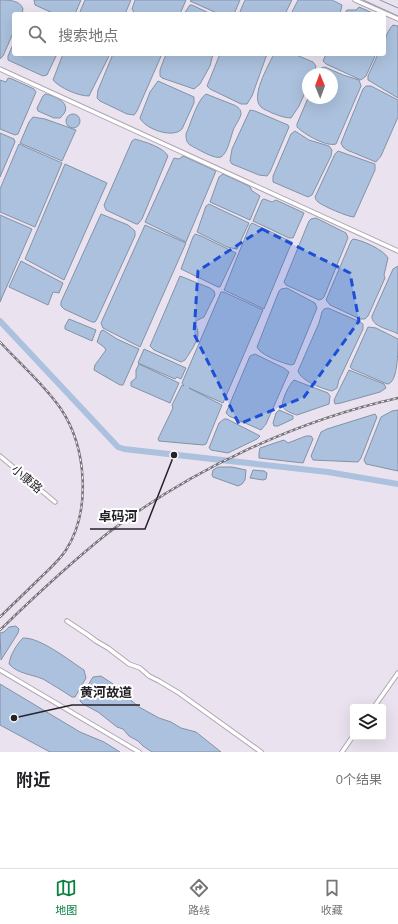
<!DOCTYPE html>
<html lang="zh">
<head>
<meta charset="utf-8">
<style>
	body { margin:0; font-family:Helvetica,"Noto Sans SC",sans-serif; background:#f2f2f2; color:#202124 }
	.controls { position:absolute; right:12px; bottom:12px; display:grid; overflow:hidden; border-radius:4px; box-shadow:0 4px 16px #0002 }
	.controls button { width:36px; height:36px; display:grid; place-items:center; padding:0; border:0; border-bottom:1px solid #e0e0e0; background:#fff; color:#202124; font:20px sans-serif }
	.compass { position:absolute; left:302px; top:68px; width:36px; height:36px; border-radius:50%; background:#fff; box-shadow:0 4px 16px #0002; rotate:359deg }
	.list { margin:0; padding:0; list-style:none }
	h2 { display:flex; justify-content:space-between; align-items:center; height:52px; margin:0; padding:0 16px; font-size:17px }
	h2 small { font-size:13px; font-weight:400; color:#757577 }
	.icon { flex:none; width:22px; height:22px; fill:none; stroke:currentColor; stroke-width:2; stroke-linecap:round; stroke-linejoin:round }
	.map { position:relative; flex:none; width:398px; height:752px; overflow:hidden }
	.search { position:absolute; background:#fff; box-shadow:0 4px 16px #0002; left:12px; right:12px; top:12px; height:44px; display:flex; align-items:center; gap:10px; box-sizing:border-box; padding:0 14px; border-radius:4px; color:#757577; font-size:15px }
	.sheet { height:116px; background:#fff }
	nav { display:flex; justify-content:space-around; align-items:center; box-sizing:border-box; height:56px; border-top:1px solid #e0e0e0; background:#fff; font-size:11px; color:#757577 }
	nav a { display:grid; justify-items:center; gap:2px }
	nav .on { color:#0b8043 }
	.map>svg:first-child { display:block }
</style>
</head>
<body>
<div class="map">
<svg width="398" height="752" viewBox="0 0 398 752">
	<rect width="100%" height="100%" fill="#eae3ef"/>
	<path fill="#abc1dd" stroke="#8392a7" d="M0 0C9 0 20 0 23 9L22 14H14V31L3 56 0 59Z
		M34 0H81L75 14H55L35 5Z
		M85 0H131L125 14H79Z
		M135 0H186L180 14H135L132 9Z
		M191 0H240L234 14H219L190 1Z
		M245 0H292L285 14H239Z
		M298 0H332L342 5 340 14H291Z
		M190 5H192L211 14H184Z
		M359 7 375 14H344L347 10H356Z
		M393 25 398 26V98L368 80V76L378 54H384C384 44 385 33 393 25Z
		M14 42V54H57L47 75 43 76 8 60V56Z
		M63 54H110L89 96C78 96 60 88 53 80Z
		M113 54H162L137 111 134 115 127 114 100 101 97 98 98 90Z
		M166 54H213L210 66 200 84 194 89 162 78 160 76V70Z
		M220 54H267L252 96 247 104H241L210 89 207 86Z
		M274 54H294L313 62 316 66 314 74H308V86L299 106 291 118C284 118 278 115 272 113 269 111 264 110 261 107 250 97 268 66 274 54Z
		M326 54H376L366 76 361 80 326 64 323 61Z
		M325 67 343 75 359 80 361 86 336 144C326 147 304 134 297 127V124L308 98H332V74H318L321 68Z
		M8 78 12 79 34 89 36 92 18 134 15 135 0 129V80L6 82Z
		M158 81 194 97V103L182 129C173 139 145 129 140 118L150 92Z
		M366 86H371L398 100V117L381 156 376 162 347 150 343 147 341 143 363 89Z
		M45 94C57 96 75 105 60 118H54L38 111 37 108 43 96Z
		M206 94 234 105C238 107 241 109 241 114 240 119 236 124 234 128 231 135 228 153 221 157 215 160 196 148 190 145 186 142 186 138 186 134 191 123 197 100 206 94Z
		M250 110 255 111 288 125 289 127 270 172 267 176 259 175 232 164 230 161 232 149Z
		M66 121a7 7 0 1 1 14 0a7 7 0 1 1-14 0Z
		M33 117 45 119 76 130 62 161 20 143 29 122Z
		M295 131 309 140 329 146 332 150 331 156 312 195 308 197 273 182V176L291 134Z
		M0 133 14 139 15 142 0 177Z
		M135 139C145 142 163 147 168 156L142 219 138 224H136L106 210 104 205 132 141Z
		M19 144 62 163 35 227 0 212V189Z
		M338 151 375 164V170L354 217C348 217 323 206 318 202 316 200 316 200 315 197L335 154Z
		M183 156 216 171 186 242 145 222 174 158 179 159Z
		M65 164 107 183 64 280 25 259Z
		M223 174 249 186 251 188V190L260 196 250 220 210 202 219 177Z
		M264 199 272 202 276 200 304 213 293 238H289L253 221 262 200Z
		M209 204 249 223 237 249 227 247 197 232 206 206Z
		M101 214 128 225 135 231V236L97 319 95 322H92L64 309 61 306V302Z
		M0 215 32 229 0 302Z
		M316 218 346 233 348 238 324 297 322 299 319 300 286 285 284 282 309 221 311 219Z
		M252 223 292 242 264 309 224 290 250 225Z
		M145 225 186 243 140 347 103 328 101 323Z
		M195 234 201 236 236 253 220 287H218L181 269 193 237Z
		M353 239C362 240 384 250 388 258L384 275 385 278 368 316 365 319H360L330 305 326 300 351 241Z
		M21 261 63 283 59 293 53 292 48 305 9 287Z
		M398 266V334C390 329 371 327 372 316L393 269Z
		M180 276 210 288 214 291 215 295 204 317 196 321C195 326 198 329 198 333 199 340 189 354 185 360L181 362 154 350 150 346Z
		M287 288 315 303 317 308 294 364 291 365C282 363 260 355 257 347L279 291 281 289Z
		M221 292H224L263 310 223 403 189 388 222 405 206 444 203 445 159 441 158 439 173 408 172 405 182 385 184 386 182 383Z
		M328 308 358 321 363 324V329L339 380 337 388 332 391C323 389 301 381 298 371L319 323 322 312 324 309Z
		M69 319 96 330 92 341 65 329V326Z
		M368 327 376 328 398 339C398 351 398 384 387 384L352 369 350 367Z
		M103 330 117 339 139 349 123 385H120L94 370 95 365 106 350 104 347 97 342 101 331Z
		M144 349 186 368 181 379 177 377 175 379 138 363Z
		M255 354 284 368 289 372 266 424 261 430 229 416 226 413 250 356Z
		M139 364 179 383 170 403 131 386V382L136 378V370Z
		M349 370 384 384 386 388 380 392 341 403 335 404 334 400Z
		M294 380 328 393 330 396 329 404 297 415C293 414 285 411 283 407 280 402 290 383 294 380Z
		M279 410 293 416V419L278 426H274L273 423 276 413Z
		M398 410V471L366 464 364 460 381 417 392 411Z
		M375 414 377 417 361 458 358 462 313 460 311 456 321 432 327 429Z
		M224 419H227L260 436 257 439 228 453 211 450 209 448 219 423Z
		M306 436H311L313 439 303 463 259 458V453L260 448 284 440 288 443Z
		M218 467H232L246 470 245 480 242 484 238 486 213 477 212 475 213 470Z
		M253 470 264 471 267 473 266 479 263 480 250 478Z
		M16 626 19 629 18 633 1 660 0 633 4 632 9 627Z
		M23 638C40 637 70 661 84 670L86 678 75 697H72C63 691 53 685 43 679 31 674 18 674 9 664 10 655 17 644 23 638Z
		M101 676 125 692 126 696 139 707 159 718 171 722 181 728 196 732 221 752H152L143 746 138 741 129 736 123 729 117 727 98 712 83 704 80 701 82 695 93 677Z
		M0 684 80 732 104 742 120 752H50L0 725Z"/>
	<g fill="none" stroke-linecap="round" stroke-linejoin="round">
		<path stroke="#8392a7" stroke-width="1" d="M363 0 398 16
			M380 0 398 8"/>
		<path stroke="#abc1dd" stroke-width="6" d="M0 321 118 447 124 449 328 472 398 484"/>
		<defs>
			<path id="minor" d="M355 0 398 19
				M0 69 398 251
				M0 456 55 502
				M67 621 88 635 96 641 108 648 129 664 140 668 149 676 159 681 179 693 261 752
				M0 670 139 752
				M374 707 398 673
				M342 752 353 736"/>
		</defs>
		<use href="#minor" stroke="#afa8b3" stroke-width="5.5"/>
		<use href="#minor" stroke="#fff" stroke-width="3.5"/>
		<defs>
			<path id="rail" d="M0 342C20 364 44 384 61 409 87 448 91 511 66 550 59 561 48 570 39 579 26 592 13 604 0 617
				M0 630C35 596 70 563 108 533 192 469 296 421 398 398"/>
		</defs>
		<use href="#rail" stroke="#78737b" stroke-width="2.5"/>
		<use href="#rail" stroke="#fff" stroke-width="1" stroke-dasharray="3" stroke-linecap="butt"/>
	</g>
	<path fill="#1d4ed8" fill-opacity="0.2" stroke="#1d4ed8" stroke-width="3" stroke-dasharray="8 5" stroke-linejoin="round" d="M262 229 350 273 359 321 304 397 239 424 194 334 198 271Z"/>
	<g text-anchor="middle" stroke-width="4" stroke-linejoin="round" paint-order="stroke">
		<g font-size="12" fill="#262328" stroke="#fff">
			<text transform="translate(27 479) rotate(40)" y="4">小康路</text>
		</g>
	</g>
	<path fill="none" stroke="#262328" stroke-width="1.5" d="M174 455L145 529H90M14 718L72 705H140"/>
	<g fill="#262328" stroke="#fff" stroke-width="1.5">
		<circle cx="174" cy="455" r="4"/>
		<circle cx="14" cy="718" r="4"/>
	</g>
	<g font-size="13" text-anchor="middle" font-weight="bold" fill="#262328" stroke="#fff" stroke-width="4" stroke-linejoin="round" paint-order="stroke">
		<text x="118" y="521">卓码河</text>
		<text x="106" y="697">黄河故道</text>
	</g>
</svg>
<div class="controls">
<button><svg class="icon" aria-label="layers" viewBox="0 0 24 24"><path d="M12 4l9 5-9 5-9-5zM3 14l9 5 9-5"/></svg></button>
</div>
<svg class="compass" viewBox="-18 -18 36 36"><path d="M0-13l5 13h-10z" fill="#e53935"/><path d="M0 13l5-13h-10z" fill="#757577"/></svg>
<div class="search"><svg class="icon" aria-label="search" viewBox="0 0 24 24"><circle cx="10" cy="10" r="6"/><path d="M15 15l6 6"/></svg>搜索地点</div>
</div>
<section class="sheet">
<h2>附近<small>0个结果</small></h2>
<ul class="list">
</ul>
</section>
<nav>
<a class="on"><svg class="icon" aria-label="map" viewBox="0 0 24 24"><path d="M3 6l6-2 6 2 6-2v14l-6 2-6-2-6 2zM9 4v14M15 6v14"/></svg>地图</a>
<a><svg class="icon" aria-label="directions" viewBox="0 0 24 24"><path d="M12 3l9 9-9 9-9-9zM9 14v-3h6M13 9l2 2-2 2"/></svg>路线</a>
<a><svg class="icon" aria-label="saved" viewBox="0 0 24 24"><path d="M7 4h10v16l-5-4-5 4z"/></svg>收藏</a>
</nav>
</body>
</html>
